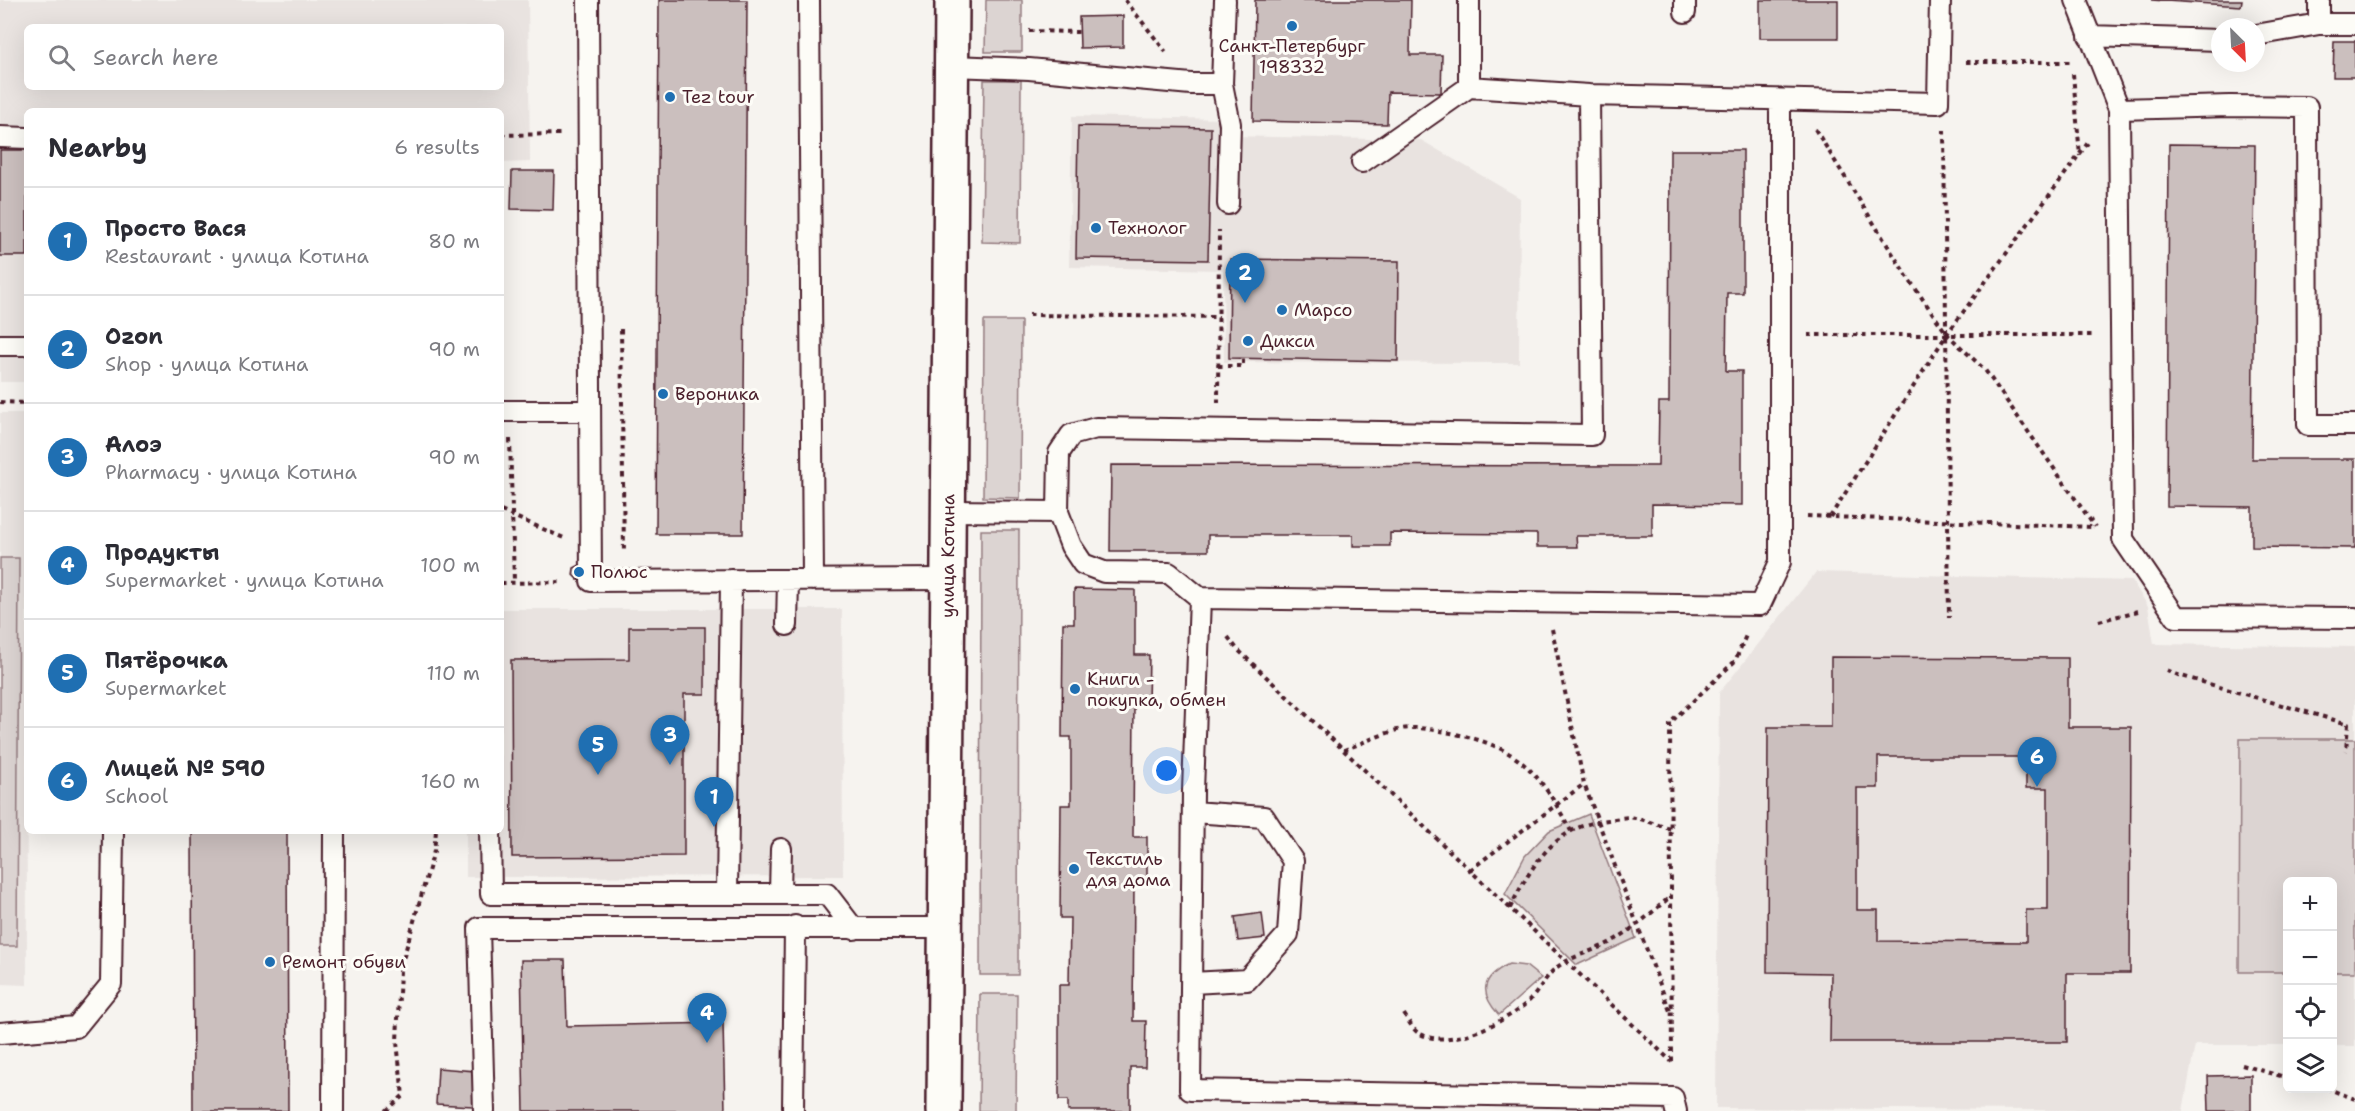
<!DOCTYPE html>
<html lang="en">
<head>
<meta charset="utf-8">
<style>
	body { margin:0; font-family:"Shantell Sans",sans-serif; background:#f7f7f7; color:#2b2b33 }
	.controls { position:absolute; right:18px; bottom:18px; display:grid; overflow:hidden; border-radius:9px; box-shadow:0 6px 24px #0002 }
	.controls button { width:54px; height:54px; display:grid; place-items:center; padding:0; border:0; border-bottom:2px solid #e1e1e2; background:#fff; color:#2b2b33; font:30px sans-serif }
	.compass { position:absolute; left:2211px; top:18px; width:54px; height:54px; border-radius:50%; background:#fff; box-shadow:0 6px 24px #0002; rotate:156deg }
	.you { position:absolute; left:1167px; top:771px; width:21px; height:21px; margin:-15px; border:4px solid #fff; border-radius:50%; background:#1a73e8; box-shadow:0 0 0 9px #1a73e833 }
	.badge { display:grid; place-items:center; width:39px; height:39px; border-radius:50%; background:#1f6fb2; color:#fff; font-size:20px; font-weight:700 }
	.pin { position:absolute; translate:-50% -50px; filter:drop-shadow(0 2px 3px #0008) }
	.pin::after { content:''; position:absolute; top:32px; width:21px; height:18px; background:inherit; clip-path:polygon(0 0,100% 0,50% 100%) }
	.list { margin:0; padding:0; list-style:none }
	h2 { display:flex; justify-content:space-between; align-items:center; height:78px; margin:0; padding:0 24px; font-size:26px }
	h2 small { font-size:20px; font-weight:400; color:#7c7c81 }
	.list li { display:grid; grid-template-columns:39px 1fr auto; gap:18px; align-items:center; box-sizing:border-box; height:108px; padding:0 24px; border-top:2px solid #e1e1e2 }
	.list b { display:block; font-size:22px; white-space:nowrap }
	.list p { margin:0; font-size:20px; white-space:nowrap; color:#7c7c81 }
	.list em { font-size:20px; font-style:normal; color:#7c7c81 }
	.icon { flex:none; width:33px; height:33px; fill:none; stroke:currentColor; stroke-width:2; stroke-linecap:round; stroke-linejoin:round }
	.map { position:relative; flex:none; width:2355px; height:1111px; overflow:hidden }
	.search { position:absolute; background:#fff; box-shadow:0 6px 24px #0002; left:24px; top:24px; width:480px; height:66px; display:flex; align-items:center; gap:15px; box-sizing:border-box; padding:0 21px; border-radius:9px; color:#7c7c81; font-size:22px }
	.panel { position:absolute; background:#fff; box-shadow:0 6px 24px #0002; left:24px; top:108px; width:480px; height:726px; border-radius:9px }
	.map>svg:first-child { display:block }
</style>
</head>
<body>
<div class="map">
<svg width="2355" height="1111" viewBox="0 0 2355 1111">
	<rect width="100%" height="100%" fill="#f6f3ef"/>
	<filter id="ink" filterUnits="userSpaceOnUse"><feTurbulence type="fractalNoise" baseFrequency=".0167" numOctaves="2"/><feDisplacementMap in="SourceGraphic" scale="12" xChannelSelector="R" yChannelSelector="G"/><feConvolveMatrix kernelMatrix="1 2 1 2 8 2 1 2 1" color-interpolation-filters="sRGB"/></filter>
	<g filter="url(#ink)">
		<path fill="#e9e3e0" fill-rule="evenodd" d="M0 0H528L530 162 501 163V111H27V382H0ZM27 27H501V87H27Z
			M1072 116 1226 119V136L1421 140 1520 198 1519 363 1224 362 1223 270 1069 267Z
			M0 413H26L27 985 0 984Z
			M1816 572 2132 581 2148 606 2154 644 2355 647V1046H2333L2332 882H2288L2287 1045H2195L2183 1111 1716 1108 1719 693Z
			M501 609H842L843 876 466 877V831H501Z"/>
		<path fill="#dcd4d2" stroke="#937a7e" stroke-width="1.5" d="M986 0H1022V52H985Z
			M984 80H1021L1020 243 982 242Z
			M984 321H1021L1020 498 983 497Z
			M981 530H1019L1018 975H980Z
			M0 558H19L17 946H0Z
			M2240 739H2355V972H2333L2332 882H2288L2287 972H2239Z
			M1589 814 1636 938 1577 965 1505 894 1525 856 1549 831Z
			M1509 964 1526 966 1541 978 1499 1015C1478 992 1482 977 1509 964Z
			M980 994H1017L1016 1111H979Z"/>
		<path fill="#cbbfbe" stroke="#4a1f2b" stroke-width="1.5" fill-rule="evenodd" d="M659 0H747L743 534H656Z
			M1255 0H1411L1410 55H1442L1441 93 1388 92 1387 124 1253 121Z
			M1760 0H1838V38H1760Z
			M2151 0H2242L2241 6Z
			M1123 16V47L1080 48 1079 17Z
			M2334 41H2355V77H2333Z
			M1078 126 1211 128 1208 260 1076 258Z
			M2169 144 2255 145 2252 459H2355V548L2252 547V507L2167 506Z
			M0 150H27V256H0Z
			M1670 150H1743V293H1727L1726 371H1742V505L1652 504V536H1576L1577 547H1537V534L1390 533V546H1353V535H1208V551H1110L1111 465 1658 466 1659 402H1669Z
			M512 171H554L553 210 511 209Z
			M1230 259 1399 261 1398 361 1229 358Z
			M580 565 585 569V577L578 580 573 575 574 568Z
			M1074 589 1135 590V655H1149L1148 703H1134L1133 837H1147V884L1134 883 1133 1021H1146L1145 1067H1130V1111H1068V1100H1059V985H1069L1070 918H1060L1061 805H1071V737H1062L1063 623H1074Z
			M629 627H705V694H684V856L512 857 511 660 629 659Z
			M1831 657 2068 658V727H2131L2130 973H2067V1042H1830L1831 973 1767 972 1768 727H1831ZM1878 757H2026V788H2048V910H2026V942L1878 941V910H1857V788H1878Z
			M192 831H287L288 1111H193Z
			M1262 913 1265 938 1238 941 1235 917Z
			M521 960H565L567 1026 723 1023 725 1111H524Z
			M438 1068 475 1071 473 1106 436 1104Z
			M2251 1075V1111H2209L2208 1076Z"/>
		<g fill="none" stroke-linecap="round" stroke-linejoin="round">
			<defs>
				<path id="service" d="M588 0 591 581 948 579
					M809 0 813 580
					M1469 0V87
					M2076 0 2119 109 2123 539 2176 617 2355 618
					M1685 12V0
					M2319 24H2355
					M2256 35 2319 24V0
					M2089 36 2220 40
					M952 66 1029 69 1191 84H1222L1225 0
					M1222 84 1230 124 1228 204
					M1589 95 1592 435 1096 428 1071 435 1059 453 1058 512 1071 546 1083 564 1104 572 1169 573 1200 598 1760 605 1780 562V100
					M2119 109 2230 106 2307 107 2308 425H2355
					M0 137 27 138
					M1362 162 1469 87 1589 95 1938 103 1940 0
					M0 345H27
					M501 411H590
					M949 511 1058 512
					M1200 598 1193 791 1190 1090 1673 1098 1676 1111
					M787 625 788 580
					M490 831 491 894H827L854 929
					M727 893 731 580
					M780 893 781 849
					M1192 983 1247 980 1288 934 1293 861 1264 817 1193 812
					M0 1033 76 1027 111 984 113 831
					M333 1111 334 831
					M484 1111 479 928H945
					M793 1111 795 926"/>
				<g id="minor">
					<path id="s1" d="M944 1111 952 0"/>
				</g>
			</defs>
			<use href="#service" stroke="#4a1f2b" stroke-width="24"/>
			<use href="#minor" stroke="#4a1f2b" stroke-width="38"/>
			<path stroke="#4a1f2b" stroke-width="4" stroke-dasharray="4.5 4.5" stroke-linecap="butt" d="M1125 0 1166 52
				M1029 31 1079 32
				M1966 62H2070
				M2073 74 2080 156
				M1815 129 1906 275 1947 334 1985 370 2095 527
				M1944 130 1949 618
				M501 135 561 134
				M1029 315 1219 317
				M621 329 624 553
				M1808 335H2095
				M1218 366H1243V359
				M0 402 27 403
				M1218 403 1219 230
				M510 439 514 582
				M501 511 564 538
				M1807 516 2093 527
				M1830 517 1947 334 2090 140
				M501 583 563 582
				M2099 621 2138 611
				M1552 629 1584 784 1670 1011
				M1228 637 1237 649 1672 1062
				M2167 670 2178 675 2348 724 2346 751
				M1344 750C1362 743 1381 734 1401 729 1417 726 1435 730 1451 733 1520 747 1539 772 1571 831
				M1470 870 1584 784
				M1510 908C1532 865 1554 826 1608 820 1616 819 1627 816 1635 818 1647 820 1659 826 1671 829
				M1404 1014C1408 1020 1412 1028 1417 1032 1446 1052 1507 1022 1530 1000 1539 991 1545 977 1556 968 1571 956 1592 952 1609 943 1632 931 1651 913 1671 896
				M1672 1061 1670 723 1735 661 1747 633
				M2242 1065 2288 1078
				M2326 1088 2355 1099
				M386 1111 403 1096 397 1042 400 970 434 851 436 831"/>
			<use href="#service" stroke="#fdfcf7" stroke-width="20"/>
			<use href="#minor" stroke="#fdfcf7" stroke-width="33"/>
		</g>
	</g>
	<g fill="#1f6fb2" stroke="#fdfcf7" stroke-width="2">
		<circle cx="1292" cy="26" r="6"/>
		<circle cx="670" cy="97" r="6"/>
		<circle cx="1096" cy="228" r="6"/>
		<circle cx="1282" cy="310" r="6"/>
		<circle cx="1248" cy="341" r="6"/>
		<circle cx="663" cy="394" r="6"/>
		<circle cx="579" cy="572" r="6"/>
		<circle cx="1075" cy="689" r="6"/>
		<circle cx="1074" cy="869" r="6"/>
		<circle cx="270" cy="962" r="6"/>
	</g>
	<g text-anchor="middle" stroke-width="6" stroke-linejoin="round" paint-order="stroke">
		<g font-size="18" fill="#4a1f2b" stroke="#fdfcf7" text-anchor="start">
			<text x="1292" y="52" text-anchor="middle">Санкт-Петербург<tspan x="1292" dy="21">198332</tspan></text>
			<text x="682" y="103">Tez tour</text>
			<text x="1108" y="234">Технолог</text>
			<text x="1294" y="316">Марсо</text>
			<text x="1260" y="347">Дикси</text>
			<text x="675" y="400">Вероника</text>
			<text x="591" y="578">Полюс</text>
			<text x="1087" y="685">Книги -<tspan x="1087" dy="21">покупка, обмен</tspan></text>
			<text x="1086" y="865">Текстиль<tspan x="1086" dy="21">для дома</tspan></text>
			<text x="282" y="968">Ремонт обуви</text>
		</g>
		<g font-size="18" fill="#4a1f2b" stroke="#fdfcf7">
			<text dy="6" stroke="none"><textPath href="#s1" startOffset="555">улица Котина</textPath></text>
		</g>
	</g>
</svg>
<div class="controls">
<button>+</button>
<button>−</button>
<button><svg class="icon" aria-label="locate" viewBox="0 0 24 24"><circle cx="12" cy="12" r="6"/><path d="M12 2v4M12 18v4M2 12h4M18 12h4"/></svg></button>
<button><svg class="icon" aria-label="layers" viewBox="0 0 24 24"><path d="M12 4l9 5-9 5-9-5zM3 14l9 5 9-5"/></svg></button>
</div>
<svg class="compass" viewBox="-18 -18 36 36"><path d="M0-13l5 13h-10z" fill="#e53935"/><path d="M0 13l5-13h-10z" fill="#7c7c81"/></svg>
<div class="you"></div>
<div class="pin badge" style="left:714px;top:827px">1</div>
<div class="pin badge" style="left:1245px;top:303px">2</div>
<div class="pin badge" style="left:670px;top:765px">3</div>
<div class="pin badge" style="left:707px;top:1043px">4</div>
<div class="pin badge" style="left:598px;top:775px">5</div>
<div class="pin badge" style="left:2037px;top:787px">6</div>
<div class="search"><svg class="icon" aria-label="search" viewBox="0 0 24 24"><circle cx="10" cy="10" r="6"/><path d="M15 15l6 6"/></svg>Search here</div>
<section class="panel">
<h2>Nearby<small>6 results</small></h2>
<ul class="list">
<li><span class="badge">1</span><div><b>Просто Вася</b><p>Restaurant · улица Котина</p></div><em>80 m</em></li>
<li><span class="badge">2</span><div><b>Ozon</b><p>Shop · улица Котина</p></div><em>90 m</em></li>
<li><span class="badge">3</span><div><b>Алоэ</b><p>Pharmacy · улица Котина</p></div><em>90 m</em></li>
<li><span class="badge">4</span><div><b>Продукты</b><p>Supermarket · улица Котина</p></div><em>100 m</em></li>
<li><span class="badge">5</span><div><b>Пятёрочка</b><p>Supermarket</p></div><em>110 m</em></li>
<li><span class="badge">6</span><div><b>Лицей № 590</b><p>School</p></div><em>160 m</em></li>
</ul>
</section>
</div>
</body>
</html>
